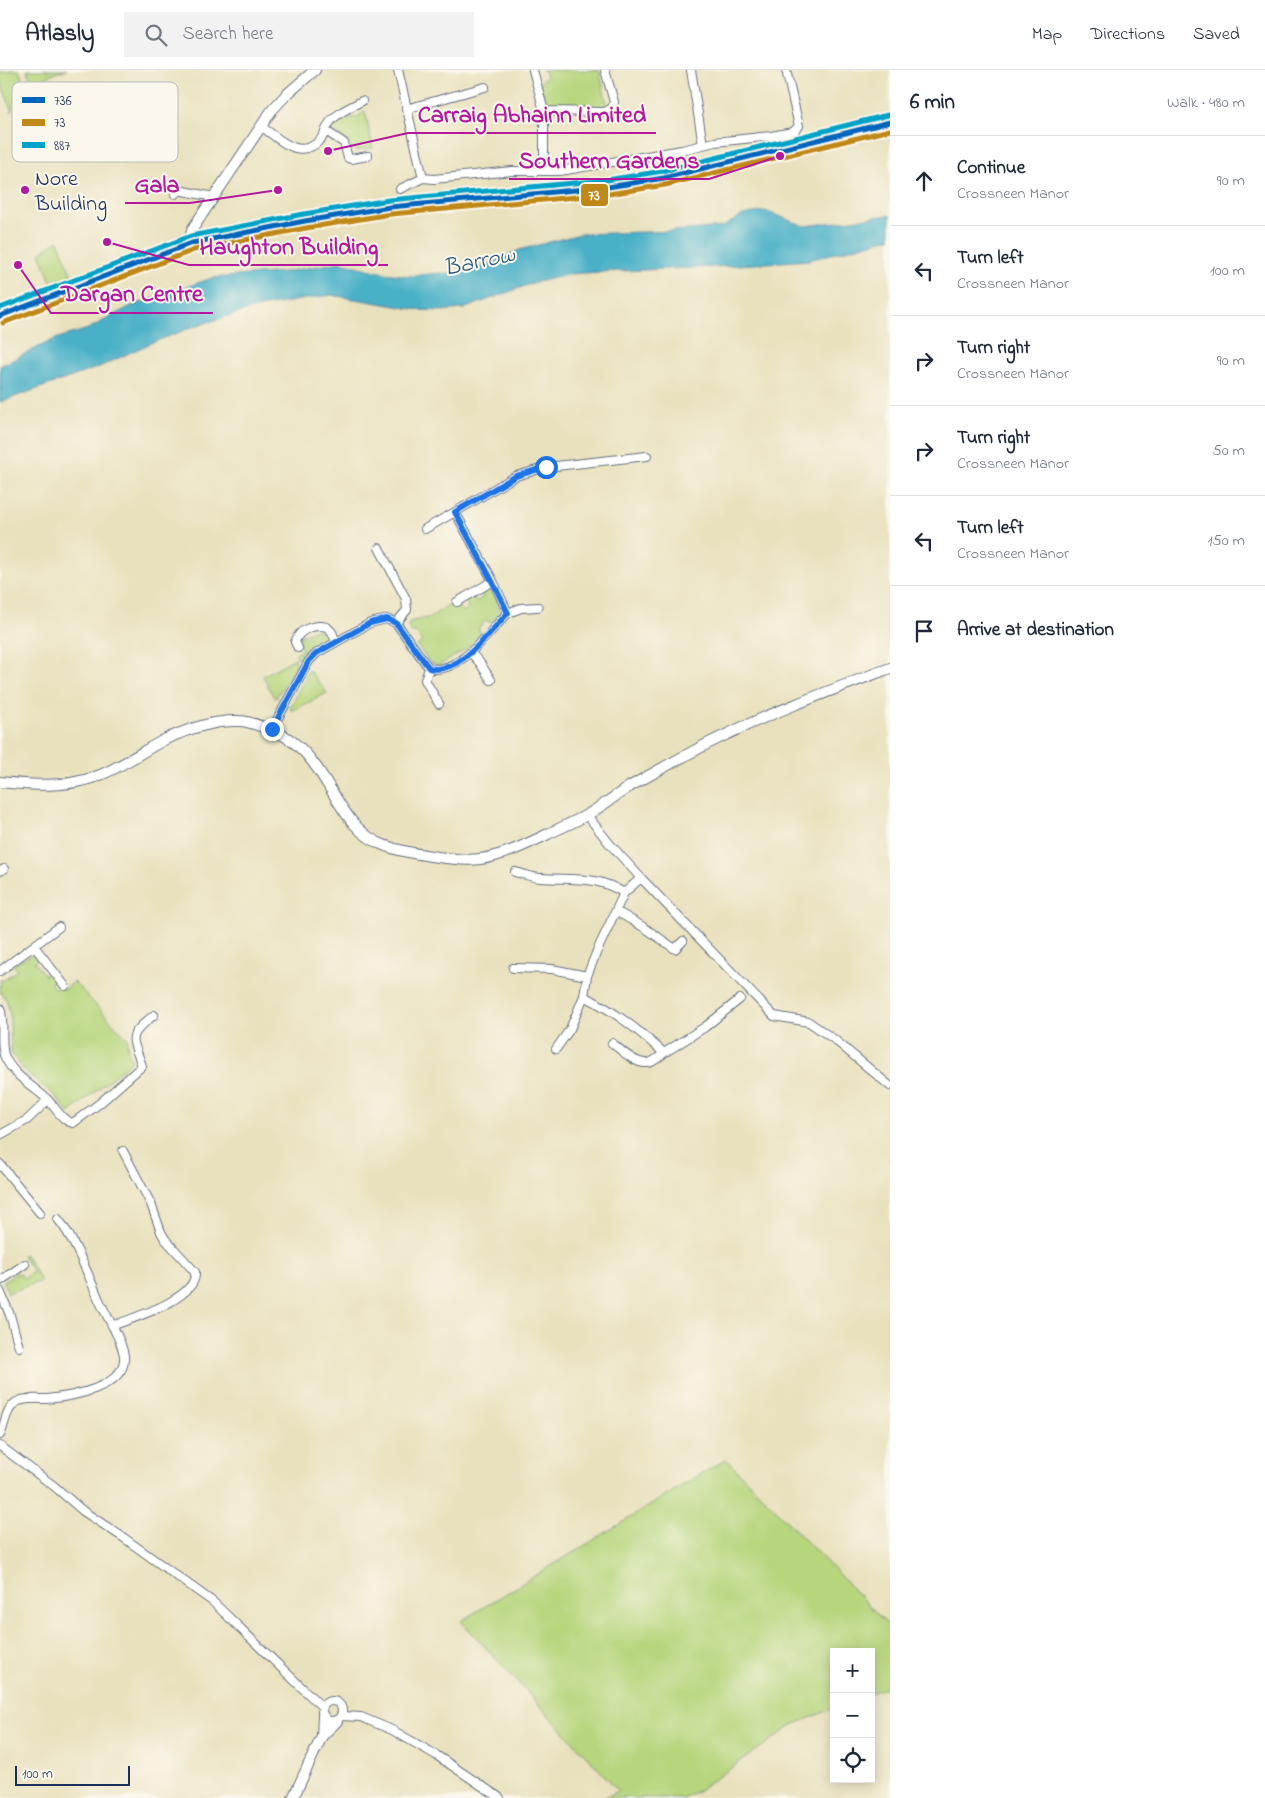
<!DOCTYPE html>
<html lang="en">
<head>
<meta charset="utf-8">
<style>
	body { margin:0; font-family:"Indie Flower",sans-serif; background:#f2f2f3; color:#1f2937 }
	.controls { position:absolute; right:15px; bottom:15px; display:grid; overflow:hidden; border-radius:0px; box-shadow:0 2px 12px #0003 }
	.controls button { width:45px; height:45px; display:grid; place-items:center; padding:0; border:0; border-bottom:1px solid #e0e1e3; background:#fff; color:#1f2937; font:25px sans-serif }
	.scale { position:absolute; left:15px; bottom:12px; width:115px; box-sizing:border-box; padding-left:5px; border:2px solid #1b2f5e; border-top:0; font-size:14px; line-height:18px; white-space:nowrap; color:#1b2f5e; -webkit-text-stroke:4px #fbf7ec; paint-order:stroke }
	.stop { position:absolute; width:15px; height:15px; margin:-11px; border:4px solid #1a73e8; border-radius:50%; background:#fff }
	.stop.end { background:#1a73e8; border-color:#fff; box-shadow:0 1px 5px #0008 }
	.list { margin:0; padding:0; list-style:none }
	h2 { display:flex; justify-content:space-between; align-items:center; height:65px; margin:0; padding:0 20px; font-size:21px }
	h2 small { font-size:16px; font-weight:400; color:#747a83 }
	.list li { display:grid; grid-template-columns:32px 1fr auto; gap:15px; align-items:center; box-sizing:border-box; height:90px; padding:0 20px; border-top:1px solid #e0e1e3 }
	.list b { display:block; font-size:19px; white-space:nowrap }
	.list p { margin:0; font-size:16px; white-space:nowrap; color:#747a83 }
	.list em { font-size:16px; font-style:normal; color:#747a83 }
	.icon { flex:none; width:28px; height:28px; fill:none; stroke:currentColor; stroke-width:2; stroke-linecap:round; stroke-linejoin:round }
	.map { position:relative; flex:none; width:890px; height:1728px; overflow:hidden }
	header { display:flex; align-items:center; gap:30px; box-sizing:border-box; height:70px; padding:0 25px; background:#fff; border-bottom:1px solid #e0e1e3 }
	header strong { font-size:24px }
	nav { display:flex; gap:28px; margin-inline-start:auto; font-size:18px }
	.search { width:350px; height:45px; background:#f2f2f3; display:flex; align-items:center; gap:12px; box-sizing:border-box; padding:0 18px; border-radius:0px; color:#747a83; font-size:19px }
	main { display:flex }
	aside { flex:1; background:#fff }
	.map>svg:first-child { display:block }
</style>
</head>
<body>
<header>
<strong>Atlasly</strong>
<div class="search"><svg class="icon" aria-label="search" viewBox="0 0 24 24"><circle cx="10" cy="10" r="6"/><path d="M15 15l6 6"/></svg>Search here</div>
<nav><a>Map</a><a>Directions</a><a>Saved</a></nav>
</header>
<main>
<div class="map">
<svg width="890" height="1728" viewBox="0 0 890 1728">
	<rect width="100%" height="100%" fill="#fbf7ec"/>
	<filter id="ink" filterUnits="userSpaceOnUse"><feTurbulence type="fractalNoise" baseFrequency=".02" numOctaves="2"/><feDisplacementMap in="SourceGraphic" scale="10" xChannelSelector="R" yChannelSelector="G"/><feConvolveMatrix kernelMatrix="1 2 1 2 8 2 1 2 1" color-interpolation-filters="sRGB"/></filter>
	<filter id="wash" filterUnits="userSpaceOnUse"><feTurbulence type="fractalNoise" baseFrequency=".0096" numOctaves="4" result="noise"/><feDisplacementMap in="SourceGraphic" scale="20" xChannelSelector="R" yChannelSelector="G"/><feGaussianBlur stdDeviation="1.12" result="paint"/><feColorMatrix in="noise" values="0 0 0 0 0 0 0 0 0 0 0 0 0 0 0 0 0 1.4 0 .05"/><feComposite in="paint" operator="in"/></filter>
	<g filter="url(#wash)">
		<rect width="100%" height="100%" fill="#e9e1bd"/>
		<path fill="#b6d57c" stroke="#68826d" d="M11 0H19L27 23C17 25 12 32 12 42L0 9V3Z
			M27 0H67L48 5 49 7 32 13Z
			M542 0H599L607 34 603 39 552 38 545 35 539 13 546 7 544 0Z
			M365 41 373 78 356 81 351 78 347 71 336 63 331 57 335 51 343 46C352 50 358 48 365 41Z
			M58 170 73 209 53 217 40 183Z
			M489 518C496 524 500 535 500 544L491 553 486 550 478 559 482 563 465 580 438 596 430 592 417 576 422 572 415 561 412 563 408 556 409 552 431 547 451 533 454 538 458 536 463 542 468 538 466 532 473 526 476 532 483 527 480 523Z
			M316 559 325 563 326 566 312 577 300 589 297 588 296 584 302 580 298 571 301 566Z
			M295 588 296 595 276 628 273 626 263 606Z
			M309 600 327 623 292 641 290 638Z
			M33 884 39 888 34 892 45 906 50 902 53 908 51 914 54 918 60 917 64 920 74 912 128 969 127 977 132 991 69 1043 54 1025 25 1001 11 983 10 943 6 929 0 922V908L3 911 17 900 13 895Z
			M25 1184 41 1211 8 1223 4 1212 16 1203 20 1204 24 1208 33 1202 22 1185Z
			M726 1389 890 1557V1616L871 1623V1582H834V1638L795 1654 699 1720 682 1728H603L619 1721 461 1551Z"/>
		<path fill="#48b0c7" stroke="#327092" d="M765 141 805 156 890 145V168L809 190 713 197 599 202 571 204 533 213 463 239 441 241 419 240 331 225 288 232 260 237 198 255 151 273 97 298 0 332V296L55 269 88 259 131 236 212 208 284 202 341 192 384 203 410 206 440 203 456 204 495 192 519 180 580 164 675 161 723 157 743 145Z"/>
	</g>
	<g filter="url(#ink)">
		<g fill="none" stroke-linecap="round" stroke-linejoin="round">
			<defs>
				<path id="minor" d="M398 0 423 108 400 119
					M533 0 544 41V100
					M691 0 703 75
					M406 39 485 17
					M544 41 605 42 612 38 614 32 605 0
					M261 56C279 69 300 92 321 69 326 63 326 57 330 52 338 42 351 37 362 31
					M326 61 344 73 348 88 351 89 368 86
					M423 108 434 109 512 101H560L682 80 715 72 771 66 793 62 799 56 786 0
					M175 124 178 121H183L214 127
					M425 459 455 442
					M379 478 406 529 407 540 396 553
					M457 532 493 511
					M508 543 521 538 538 537
					M298 578 295 572C299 559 314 554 327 557L332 562 336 572
					M471 583 480 593 491 610
					M429 598 425 610 439 634
					M272 659 309 591 317 583 370 553 387 549 396 553 429 598C459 606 489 561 508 543L493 511 455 442 516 406 547 397 647 386
					M587 745 609 773 641 808 774 946 809 952 835 970 890 1016
					M0 801 4 799
					M515 802C524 804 533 808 541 808 573 810 596 805 624 823
					M616 841 645 858 675 879 683 871
					M34 876 65 916
					M513 898 552 899 587 906
					M0 901 59 857
					M584 926C616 942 637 959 664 983L705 957 740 929
					M0 938C5 954 0 970 4 985 12 1005 33 1016 48 1030 56 1038 62 1051 73 1053L100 1033 142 996C132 966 126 968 154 945
					M612 973C621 980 635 994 647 993 653 993 659 987 664 983
					M556 979 570 959 584 926 587 906 597 881 624 823 641 808
					M0 1065 27 1050 48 1030
					M0 1094 40 1143
					M0 1211 25 1194
					M0 1221 10 1245 19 1277
					M112 1256C132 1248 198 1229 195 1202L165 1169 161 1162 151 1134 123 1081
					M0 1365C5 1355 5 1341 14 1334 21 1327 37 1329 47 1329 69 1327 127 1318 124 1286 122 1270 108 1249 101 1234 89 1208 76 1171 58 1149
					M0 1376 54 1416 83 1441 124 1468 213 1532 322 1637
					M322 1641a10 10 0 1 1 20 0a10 10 0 1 1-20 0Z
					M342 1646 361 1647 392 1660 436 1685 500 1728"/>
				<path id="tertiary" d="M192 173 191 164 193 158 272 40 286 25 315 0
					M0 712C33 715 63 718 95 707 121 698 142 681 166 669 188 659 214 650 239 651 247 651 255 654 263 657 332 676 329 757 386 776 405 783 460 792 480 789 503 786 525 775 546 765 560 758 574 752 587 745 601 737 615 726 629 717 655 702 682 687 709 673 767 644 829 621 890 598
					M322 1666 323 1646
					M293 1728 322 1666 337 1651"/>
				<path id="secondary" d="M0 246 192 173 305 151 390 137 608 117 664 108 890 52"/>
			</defs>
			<use href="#minor" stroke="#636d7f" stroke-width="10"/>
			<use href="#tertiary" stroke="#636d7f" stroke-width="12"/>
			<use href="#secondary" stroke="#636d7f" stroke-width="14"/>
			<use href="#minor" stroke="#fff" stroke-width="8"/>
			<use href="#tertiary" stroke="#fff" stroke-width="10"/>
			<use href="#secondary" stroke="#fde4d1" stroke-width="11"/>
			<defs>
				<path id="bus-1" d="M0 246 192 173 305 151 390 137 608 117 664 108 890 52"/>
				<path id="bus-2" d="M3 253 194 180 306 158 391 144 609 124 665 115 890 60"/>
				<path id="bus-3" d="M0 238 191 166 304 144 389 130 607 110 663 101 888 45"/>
			</defs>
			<use href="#bus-1" stroke="#fbf7ec" stroke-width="9"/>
			<use href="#bus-2" stroke="#fbf7ec" stroke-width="9"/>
			<use href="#bus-3" stroke="#fbf7ec" stroke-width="9"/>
			<use href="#bus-1" stroke="#0065bd" stroke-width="5"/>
			<use href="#bus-2" stroke="#c08818" stroke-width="5"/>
			<use href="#bus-3" stroke="#01a3c8" stroke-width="5"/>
		</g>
	</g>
	<g fill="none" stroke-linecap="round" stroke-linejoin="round" filter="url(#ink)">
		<path stroke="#1a73e8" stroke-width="6" d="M272 659 309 591 317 583 370 553 387 549 396 553 429 598C459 606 489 562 508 543L492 511 455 442 516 406 546 397"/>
	</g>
	<circle fill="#b5179e" stroke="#fbf7ec" stroke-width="2" cx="25" cy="120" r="5"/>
	<g text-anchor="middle" stroke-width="4" stroke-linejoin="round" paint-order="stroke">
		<g font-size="22" fill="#1b2f5e" stroke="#fbf7ec" text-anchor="start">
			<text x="35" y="115">Nore<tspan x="35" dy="25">Building</tspan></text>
		</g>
		<g font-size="24" font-style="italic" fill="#2b5c83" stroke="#fbf7ec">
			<text transform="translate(479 190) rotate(-12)" y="8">Barrow</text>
		</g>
	</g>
	<rect x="12" y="12" width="166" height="80" rx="8" fill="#fbf7ec" stroke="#b8bbc1" stroke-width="1"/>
	<rect x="22" y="27" width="23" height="6" fill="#0065bd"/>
	<rect x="22" y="49" width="23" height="7" fill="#c08818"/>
	<rect x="22" y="72" width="23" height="6" fill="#01a3c8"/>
	<g font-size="14" fill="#1b2f5e">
		<text x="54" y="35">736</text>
		<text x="54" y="57">73</text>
		<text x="54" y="80">887</text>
	</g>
	<path fill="none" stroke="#b5179e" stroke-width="2" d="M328 81L408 63H656M780 86L709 109H509M278 120L190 133H125M107 172L189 195H388M18 195L51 243H213"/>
	<g fill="#b5179e" stroke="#fbf7ec" stroke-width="2">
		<circle cx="328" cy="81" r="5"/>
		<circle cx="780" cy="86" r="5"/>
		<circle cx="278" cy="120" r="5"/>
		<circle cx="107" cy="172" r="5"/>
		<circle cx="18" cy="195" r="5"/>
	</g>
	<g font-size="24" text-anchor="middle" font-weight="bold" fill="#b5179e" stroke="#fbf7ec" stroke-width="4" stroke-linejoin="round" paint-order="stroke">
		<text x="532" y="52">Carraig Abhainn Limited</text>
		<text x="609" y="98">Southern Gardens</text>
		<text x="157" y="122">Gala</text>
		<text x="289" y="184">Haughton Building</text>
		<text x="132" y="231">Dargan Centre</text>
	</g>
	<rect stroke="#fbf7ec" stroke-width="2" x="580" y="113" width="29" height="24" rx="5" fill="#c08818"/>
	<g font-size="14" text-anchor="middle" font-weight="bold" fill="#fff">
		<text x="594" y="130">73</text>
	</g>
</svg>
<div class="controls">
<button>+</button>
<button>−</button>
<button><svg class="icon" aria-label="locate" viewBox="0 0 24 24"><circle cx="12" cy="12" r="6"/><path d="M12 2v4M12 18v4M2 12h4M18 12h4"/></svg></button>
</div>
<div class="scale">100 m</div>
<div class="stop" style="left:546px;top:397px"></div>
<div class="stop end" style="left:272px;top:659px"></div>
</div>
<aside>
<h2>6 min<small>Walk · 480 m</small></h2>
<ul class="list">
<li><svg class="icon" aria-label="ahead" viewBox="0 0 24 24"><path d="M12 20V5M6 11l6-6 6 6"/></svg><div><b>Continue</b><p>Crossneen Manor</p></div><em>90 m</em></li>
<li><svg class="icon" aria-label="left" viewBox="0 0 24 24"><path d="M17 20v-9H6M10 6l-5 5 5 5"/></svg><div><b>Turn left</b><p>Crossneen Manor</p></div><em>100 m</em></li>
<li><svg class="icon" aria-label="right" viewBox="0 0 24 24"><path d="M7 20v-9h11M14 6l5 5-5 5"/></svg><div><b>Turn right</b><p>Crossneen Manor</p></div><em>90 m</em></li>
<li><svg class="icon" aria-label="right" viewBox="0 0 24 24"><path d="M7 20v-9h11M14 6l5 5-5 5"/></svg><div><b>Turn right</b><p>Crossneen Manor</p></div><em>50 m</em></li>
<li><svg class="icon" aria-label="left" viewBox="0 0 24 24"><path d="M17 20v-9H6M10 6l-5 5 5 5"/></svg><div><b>Turn left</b><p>Crossneen Manor</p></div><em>150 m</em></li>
<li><svg class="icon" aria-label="arrive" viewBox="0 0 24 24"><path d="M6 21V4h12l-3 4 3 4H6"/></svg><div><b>Arrive at destination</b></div></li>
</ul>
</aside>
</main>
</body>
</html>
